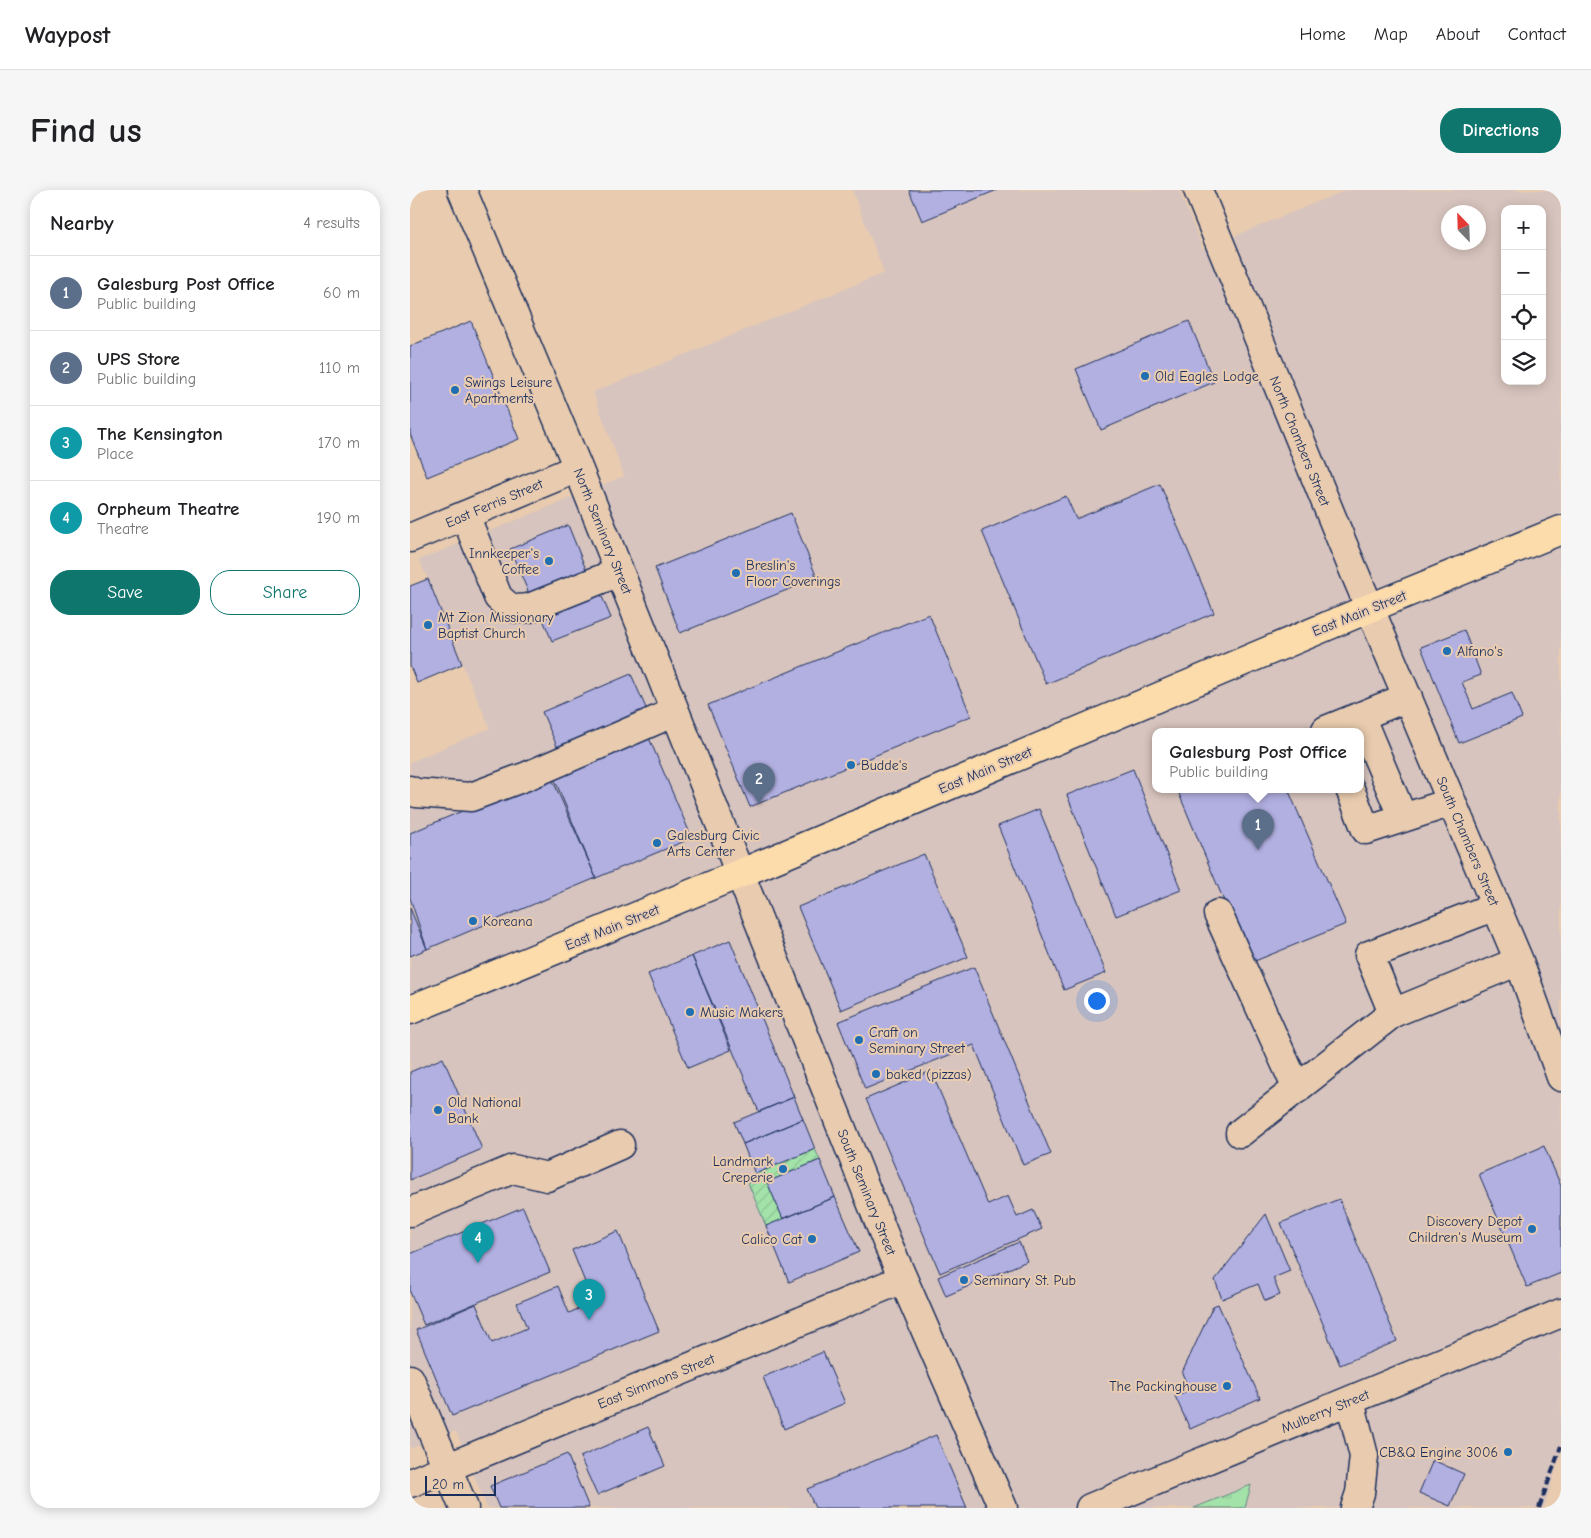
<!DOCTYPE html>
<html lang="en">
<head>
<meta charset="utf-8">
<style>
	body { margin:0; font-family:"Comic Neue",sans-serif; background:#f6f6f6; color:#202124 }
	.controls { position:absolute; right:15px; top:15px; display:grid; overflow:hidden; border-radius:10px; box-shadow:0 2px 12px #0003 }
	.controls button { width:45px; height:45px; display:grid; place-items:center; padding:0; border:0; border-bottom:1px solid #e0e0e0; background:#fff; color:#202124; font:25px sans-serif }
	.compass { position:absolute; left:1031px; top:15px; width:45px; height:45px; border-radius:50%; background:#fff; box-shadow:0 2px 12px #0003; rotate:337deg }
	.scale { position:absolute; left:15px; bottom:12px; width:71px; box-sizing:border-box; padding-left:5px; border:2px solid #1b2f5e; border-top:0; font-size:14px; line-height:18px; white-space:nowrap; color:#1b2f5e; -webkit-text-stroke:4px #e9ccaf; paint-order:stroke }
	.you { position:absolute; left:686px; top:810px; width:18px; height:18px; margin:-12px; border:4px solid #fff; border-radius:50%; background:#1a73e8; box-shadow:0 0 0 8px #1a73e833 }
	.badge { display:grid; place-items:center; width:32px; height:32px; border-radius:50%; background:#0f766e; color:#fff; font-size:16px; font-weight:700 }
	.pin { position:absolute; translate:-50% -41px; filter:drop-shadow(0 1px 2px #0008) }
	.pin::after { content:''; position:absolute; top:26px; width:18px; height:15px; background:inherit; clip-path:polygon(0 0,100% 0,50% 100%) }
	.popup { position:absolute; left:742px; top:538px; width:212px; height:65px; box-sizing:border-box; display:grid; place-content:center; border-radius:10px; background:#fff; filter:drop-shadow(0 1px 4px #0005); font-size:16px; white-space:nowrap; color:#757577 }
	.popup b { font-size:19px; color:#202124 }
	.popup::after { content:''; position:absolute; left:50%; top:100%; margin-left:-10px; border:10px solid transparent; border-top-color:#fff }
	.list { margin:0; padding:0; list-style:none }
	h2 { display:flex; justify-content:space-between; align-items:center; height:65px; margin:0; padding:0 20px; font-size:21px }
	h2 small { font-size:16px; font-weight:400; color:#757577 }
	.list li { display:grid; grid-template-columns:32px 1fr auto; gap:15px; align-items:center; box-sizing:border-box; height:75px; padding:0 20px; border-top:1px solid #e0e0e0 }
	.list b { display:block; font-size:19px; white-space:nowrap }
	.list p { margin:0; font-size:16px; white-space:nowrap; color:#757577 }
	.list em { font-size:16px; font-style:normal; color:#757577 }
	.actions { display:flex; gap:10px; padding:15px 20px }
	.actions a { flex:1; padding:11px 0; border:1px solid #0f766e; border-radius:20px; text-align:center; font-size:18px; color:#0f766e }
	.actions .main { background:#0f766e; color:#fff }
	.icon { flex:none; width:28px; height:28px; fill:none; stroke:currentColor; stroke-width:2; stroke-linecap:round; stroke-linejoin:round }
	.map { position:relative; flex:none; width:1151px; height:1318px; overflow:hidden; border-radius:20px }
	header { display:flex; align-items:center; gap:30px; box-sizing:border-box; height:70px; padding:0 25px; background:#fff; border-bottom:1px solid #e0e0e0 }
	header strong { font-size:24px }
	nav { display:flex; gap:28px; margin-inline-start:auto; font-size:18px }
	.intro { display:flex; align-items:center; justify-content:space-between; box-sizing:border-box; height:120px; padding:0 30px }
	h1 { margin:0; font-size:35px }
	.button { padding:12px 22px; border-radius:20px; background:#0f766e; color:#fff; font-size:18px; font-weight:700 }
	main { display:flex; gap:30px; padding:0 30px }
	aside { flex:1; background:#fff; border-radius:20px; box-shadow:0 2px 12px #0003 }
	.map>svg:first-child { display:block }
</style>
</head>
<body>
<header>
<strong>Waypost</strong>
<nav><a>Home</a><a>Map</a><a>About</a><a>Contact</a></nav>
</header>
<div class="intro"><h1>Find us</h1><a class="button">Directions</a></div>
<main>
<aside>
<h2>Nearby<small>4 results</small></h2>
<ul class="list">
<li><span class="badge" style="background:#5c6f8a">1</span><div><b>Galesburg Post Office</b><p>Public building</p></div><em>60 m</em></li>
<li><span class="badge" style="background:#5c6f8a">2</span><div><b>UPS Store</b><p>Public building</p></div><em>110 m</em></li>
<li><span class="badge" style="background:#0f9aa8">3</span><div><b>The Kensington</b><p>Place</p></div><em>170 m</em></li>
<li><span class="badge" style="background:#0f9aa8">4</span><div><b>Orpheum Theatre</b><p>Theatre</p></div><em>190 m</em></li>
</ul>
<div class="actions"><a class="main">Save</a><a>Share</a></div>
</aside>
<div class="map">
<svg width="1151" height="1318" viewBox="0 0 1151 1318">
	<defs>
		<pattern id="park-tufts" width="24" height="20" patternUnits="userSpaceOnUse" patternTransform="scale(1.25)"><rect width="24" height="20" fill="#a3e2a9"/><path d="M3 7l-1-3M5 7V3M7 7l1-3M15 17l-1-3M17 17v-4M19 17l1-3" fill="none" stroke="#8cc294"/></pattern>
		<pattern id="garden-furrows" width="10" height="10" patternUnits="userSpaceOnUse" patternTransform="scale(1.25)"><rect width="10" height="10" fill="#a3e2a9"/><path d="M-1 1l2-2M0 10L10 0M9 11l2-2" fill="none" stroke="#8cc294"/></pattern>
	</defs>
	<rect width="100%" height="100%" fill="#e9ccaf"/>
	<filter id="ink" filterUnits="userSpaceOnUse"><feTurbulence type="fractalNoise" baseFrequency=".02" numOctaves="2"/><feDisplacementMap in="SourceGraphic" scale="10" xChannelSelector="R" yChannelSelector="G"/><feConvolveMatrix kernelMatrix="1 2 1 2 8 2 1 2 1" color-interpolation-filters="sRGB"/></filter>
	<g filter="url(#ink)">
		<path fill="#d8c4be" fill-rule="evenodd" d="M442 0H769L793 59 936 0H1151V1264L1134 1318H77L46 1241 0 1259V572L80 538 52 474 18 389 9 370 214 286 183 202 474 83ZM1095 19H1132V191H1095ZM1038 22H1068V52H1038ZM746 541H950V599H746Z"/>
		<path fill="url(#park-tufts)" stroke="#5f8884" d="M841 1295 835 1318H784Z"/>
		<path fill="url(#garden-furrows)" stroke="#5f8884" d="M405 959 410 970 357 992 373 1029 356 1036 336 988Z"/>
		<path fill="#b2b0e1" stroke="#1b2f5e" d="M499 0H587L512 31Z
			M61 131 109 249 17 287 0 244V156Z
			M779 131 804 192 691 240 666 179Z
			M750 294 804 423 636 494 572 341 656 306 666 329Z
			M381 323 407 388 270 443 245 378Z
			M158 335 177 382 120 406 100 359Z
			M18 389 52 474 7 493 0 476V396Z
			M188 397 201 428 142 451 129 420Z
			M519 424 561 526 340 617 298 515Z
			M1054 440 1071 485 1052 492 1063 519 1102 503 1112 528 1049 553 1011 457Z
			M221 484 239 525 150 563 132 522Z
			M239 548 282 648 186 688 144 588Z
			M723 579 771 700 706 726 657 605Z
			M140 584 186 688 17 759 0 708V643Z
			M767 599H878L936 734 840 773Z
			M629 619 696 783 654 800 588 636Z
			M514 664 558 767 431 820 388 717Z
			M0 718 17 759 0 766Z
			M320 750 384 907 349 922 282 766Z
			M282 766 321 860 278 878 238 784Z
			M564 777 641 964 613 975 564 855 455 899 428 832Z
			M33 868 72 959 0 990V882Z
			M521 881 578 1015 598 1006 607 1027 623 1020 632 1039 530 1083 456 909Z
			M384 907 393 929 333 954 324 932Z
			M393 929 405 959 345 984 333 954Z
			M1134 956 1151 996V1083L1117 1097 1069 984Z
			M410 970 425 1007 373 1029 357 992Z
			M425 1007 449 1062 379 1092 356 1036Z
			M929 1009 987 1151 930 1175 871 1033Z
			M113 1017 140 1082 14 1135 0 1102V1064Z
			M856 1024 880 1081 863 1088 870 1105 855 1111 848 1094 812 1109 805 1090Z
			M208 1041 249 1141 42 1226 6 1140 66 1114 82 1153 117 1138 107 1113 148 1096 159 1123 183 1112 162 1060Z
			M609 1052 617 1071 536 1106 528 1087Z
			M808 1114 850 1208 780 1239 765 1206 779 1200 772 1183 803 1116Z
			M413 1162 435 1213 374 1239 353 1187Z
			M238 1237 255 1276 187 1305 170 1267Z
			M526 1245 557 1318H405L397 1299Z
			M157 1264 179 1318H89L80 1296Z
			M1023 1270 1054 1284 1040 1316 1009 1303Z"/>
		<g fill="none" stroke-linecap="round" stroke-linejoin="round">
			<defs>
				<path id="minor" d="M52 0 168 278 477 1052 593 1318
					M788 0 941 374 1109 771 1151 887
					M55 325 88 407C100 419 103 420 119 418L209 382
					M0 348 168 278
					M950 526 993 628
					M917 541 916 540 998 507
					M940 599 956 640 1042 612
					M0 600 6 603 61 607 117 586 265 522
					M808 724 887 899
					M983 823 1109 771
					M830 943 983 823 959 765 1086 716
					M0 1022 103 979 137 987 210 955
					M0 1189 54 1318
					M940 1211 954 1266 950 1303 945 1318
					M0 1293 493 1089
					M680 1318 1151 1123"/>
				<path id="major" d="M0 820 329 684 960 418 1151 340"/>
			</defs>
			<use href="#minor" stroke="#1b2f5e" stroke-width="31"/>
			<use href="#major" stroke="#1b2f5e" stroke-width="31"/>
			<use href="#minor" stroke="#e9ccaf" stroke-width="28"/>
			<use href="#major" stroke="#fddcac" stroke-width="28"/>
			<path stroke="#1b2f5e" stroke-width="4" stroke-dasharray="8 4" stroke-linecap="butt" d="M1129 1318 1151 1256"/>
		</g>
	</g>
	<g fill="#1f6fb2" stroke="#e9ccaf" stroke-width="2">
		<circle cx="735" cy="186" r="5"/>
		<circle cx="45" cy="200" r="5"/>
		<circle cx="139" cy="371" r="5"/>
		<circle cx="326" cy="383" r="5"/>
		<circle cx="18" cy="435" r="5"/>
		<circle cx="1037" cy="461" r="5"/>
		<circle cx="441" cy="575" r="5"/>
		<circle cx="247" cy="653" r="5"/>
		<circle cx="63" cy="731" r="5"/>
		<circle cx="280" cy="822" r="5"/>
		<circle cx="449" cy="850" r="5"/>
		<circle cx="466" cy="884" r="5"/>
		<circle cx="28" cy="920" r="5"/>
		<circle cx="373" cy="979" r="5"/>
		<circle cx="1122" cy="1039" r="5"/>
		<circle cx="402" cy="1049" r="5"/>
		<circle cx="554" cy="1090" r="5"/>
		<circle cx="817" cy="1196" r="5"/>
		<circle cx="1098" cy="1262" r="5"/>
	</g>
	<g text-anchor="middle" stroke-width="4" stroke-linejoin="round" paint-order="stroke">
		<g font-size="14" fill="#1b2f5e" stroke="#e9ccaf" text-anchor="start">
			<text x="745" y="191">Old Eagles Lodge</text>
			<text x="55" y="197">Swings Leisure<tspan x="55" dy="16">Apartments</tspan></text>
			<text x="129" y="368" text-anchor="end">Innkeeper's<tspan x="129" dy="16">Coffee</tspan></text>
			<text x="336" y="380">Breslin's<tspan x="336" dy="16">Floor Coverings</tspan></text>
			<text x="28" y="432">Mt Zion Missionary<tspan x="28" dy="16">Baptist Church</tspan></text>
			<text x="1047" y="466">Alfano's</text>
			<text x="451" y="580">Budde's</text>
			<text x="257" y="650">Galesburg Civic<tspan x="257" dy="16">Arts Center</tspan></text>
			<text x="73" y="736">Koreana</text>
			<text x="290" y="827">Music Makers</text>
			<text x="459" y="847">Craft on<tspan x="459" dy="16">Seminary Street</tspan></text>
			<text x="476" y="889">baked (pizzas)</text>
			<text x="38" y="917">Old National<tspan x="38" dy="16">Bank</tspan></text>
			<text x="363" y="976" text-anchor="end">Landmark<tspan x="363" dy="16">Creperie</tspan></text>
			<text x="1112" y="1036" text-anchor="end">Discovery Depot<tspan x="1112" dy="16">Children's Museum</tspan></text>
			<text x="392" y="1054" text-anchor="end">Calico Cat</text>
			<text x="564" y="1095">Seminary St. Pub</text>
			<text x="807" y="1201" text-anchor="end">The Packinghouse</text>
			<text x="1088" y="1267" text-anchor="end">CB&amp;Q Engine 3006</text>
		</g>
		<g font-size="14" fill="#1b2f5e" stroke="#e9ccaf">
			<text transform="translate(890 251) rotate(68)" y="5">North Chambers Street</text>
			<text transform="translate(84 313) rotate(-23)" y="5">East Ferris Street</text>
			<text transform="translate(193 341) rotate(68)" y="5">North Seminary Street</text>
			<text transform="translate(949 423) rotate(-22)" y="5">East Main Street</text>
			<text transform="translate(575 580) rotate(-23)" y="5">East Main Street</text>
			<text transform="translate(1058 651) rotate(67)" y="5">South Chambers Street</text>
			<text transform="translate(202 737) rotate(-22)" y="5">East Main Street</text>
			<text transform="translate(457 1002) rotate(68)" y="5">South Seminary Street</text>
			<text transform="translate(246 1191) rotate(-22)" y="5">East Simmons Street</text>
			<text transform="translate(915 1221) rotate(-22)" y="5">Mulberry Street</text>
		</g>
	</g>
</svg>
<div class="controls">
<button>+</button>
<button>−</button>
<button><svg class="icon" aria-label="locate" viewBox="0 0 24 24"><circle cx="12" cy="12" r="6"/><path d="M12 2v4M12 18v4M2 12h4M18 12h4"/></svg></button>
<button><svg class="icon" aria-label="layers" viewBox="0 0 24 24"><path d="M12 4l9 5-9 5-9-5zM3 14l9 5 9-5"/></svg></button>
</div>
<svg class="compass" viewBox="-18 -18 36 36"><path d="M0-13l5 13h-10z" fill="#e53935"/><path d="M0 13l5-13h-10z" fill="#757577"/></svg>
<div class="scale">20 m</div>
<div class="you"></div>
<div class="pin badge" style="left:848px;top:660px;background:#5c6f8a">1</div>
<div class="popup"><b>Galesburg Post Office</b>Public building</div>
<div class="pin badge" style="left:349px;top:614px;background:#5c6f8a">2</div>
<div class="pin badge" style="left:179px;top:1130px;background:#0f9aa8">3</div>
<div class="pin badge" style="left:68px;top:1073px;background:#0f9aa8">4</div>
</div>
</main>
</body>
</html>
